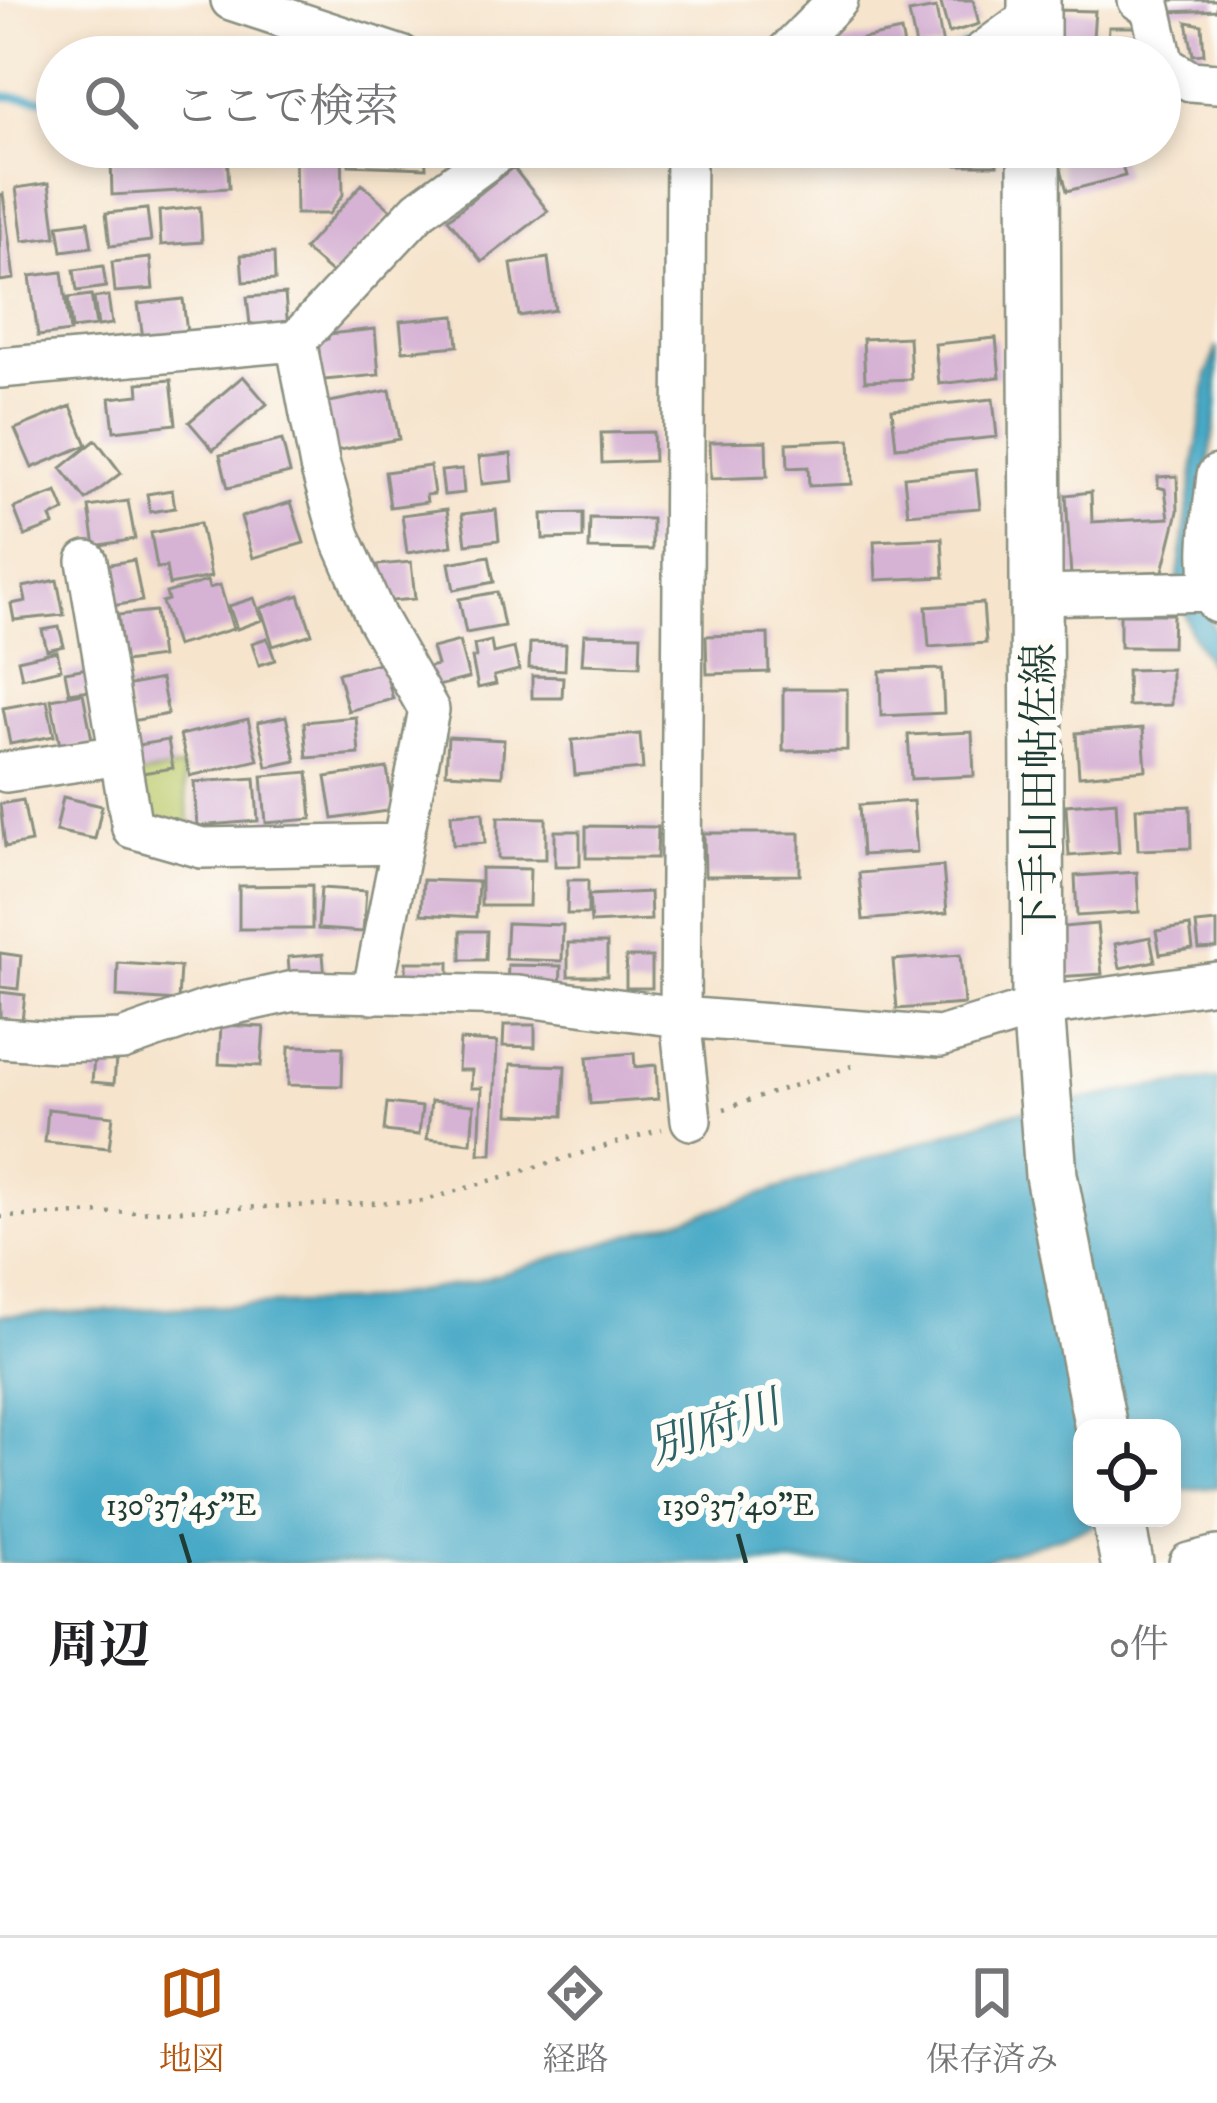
<!DOCTYPE html>
<html lang="ja">
<head>
<meta charset="utf-8">
<style>
	body { margin:0; font-family:"IM FELL DW Pica","Noto Serif JP",serif; background:#f6f6f6; color:#202124 }
	.controls { position:absolute; right:36px; bottom:36px; display:grid; overflow:hidden; border-radius:24px; box-shadow:0 6px 18px #0003 }
	.controls button { width:108px; height:108px; display:grid; place-items:center; padding:0; border:0; border-bottom:3px solid #e0e0e0; background:#fff; color:#202124; font:60px sans-serif }
	.list { margin:0; padding:0; list-style:none }
	h2 { display:flex; justify-content:space-between; align-items:center; height:156px; margin:0; padding:0 48px; font-size:51px }
	h2 small { font-size:39px; font-weight:400; color:#757577 }
	.icon { flex:none; width:66px; height:66px; fill:none; stroke:currentColor; stroke-width:2; stroke-linecap:round; stroke-linejoin:round }
	.map { position:relative; flex:none; width:1217px; height:1563px; overflow:hidden }
	.search { position:absolute; background:#fff; box-shadow:0 6px 18px #0003; left:36px; right:36px; top:36px; height:132px; display:flex; align-items:center; gap:30px; box-sizing:border-box; padding:0 42px; border-radius:66px; color:#757577; font-size:45px }
	.sheet { height:372px; background:#fff }
	nav { display:flex; justify-content:space-around; align-items:center; box-sizing:border-box; height:168px; border-top:3px solid #e0e0e0; background:#fff; font-size:33px; color:#757577 }
	nav a { display:grid; justify-items:center; gap:6px }
	nav .on { color:#b45309 }
	.map>svg:first-child { display:block }
</style>
</head>
<body>
<div class="map">
<svg width="1217" height="1563" viewBox="0 0 1217 1563">
	<rect width="100%" height="100%" fill="#fdfcf7"/>
	<filter id="ink" filterUnits="userSpaceOnUse"><feTurbulence type="fractalNoise" baseFrequency=".00833" numOctaves="2"/><feDisplacementMap in="SourceGraphic" scale="24" xChannelSelector="R" yChannelSelector="G"/><feConvolveMatrix kernelMatrix="1 2 1 2 8 2 1 2 1" color-interpolation-filters="sRGB"/></filter>
	<filter id="wash" filterUnits="userSpaceOnUse"><feTurbulence type="fractalNoise" baseFrequency=".004" numOctaves="4" result="noise"/><feDisplacementMap in="SourceGraphic" scale="48" xChannelSelector="R" yChannelSelector="G"/><feGaussianBlur stdDeviation="2.7" result="paint"/><feColorMatrix in="noise" values="0 0 0 0 0 0 0 0 0 0 0 0 0 0 0 0 0 1.4 0 .05"/><feComposite in="paint" operator="in"/></filter>
	<g filter="url(#wash)">
		<rect width="100%" height="100%" fill="#f6e4cc"/>
		<path fill="#bdcb6d" stroke="#6e8450" stroke-width="3" d="M182 767 191 833 139 824 128 778Z"/>
		<path fill="#46a9c6" stroke="#32737d" stroke-width="3" d="M1217 346V406L1204 498 1198 583 1217 639V677L1190 631 1177 584 1207 376Z
			M1217 1079V1487L1172 1491V1428H1082V1518H1107L1088 1528 975 1563H0V1315L355 1301 474 1282 732 1204 1007 1114 1137 1089Z"/>
		<g fill="none" stroke-linecap="round" stroke-linejoin="round">
			<path stroke="#46a9c6" stroke-width="8" d="M947 57 964 45
				M0 96 57 100"/>
		</g>
		<g id="blocks">
			<path fill="#d6b2d4" d="M940 0H973L979 24 949 33Z
				M1168 0H1217V10L1170 12Z
				M936 8 943 46 917 51 909 13Z
				M1056 10 1095 11 1092 50 1058 49Z
				M1187 22 1202 25 1204 54 1193 55Z
				M1109 27H1142V57H1107Z
				M901 31 906 57H835L833 45Z
				M295 147H342L343 195 329 214H296Z
				M348 147H425L426 168 349 165Z
				M957 147H997V165H957Z
				M1069 147H1117L1125 176 1067 191 1056 150Z
				M227 151 229 188 112 195 111 158Z
				M513 167 548 211 482 262 448 219Z
				M49 183 56 237 23 241 16 188Z
				M362 184 392 211 335 276 304 249Z
				M3 194 14 279 0 281V195Z
				M200 207 202 242 161 245 159 211Z
				M147 209 151 241 110 246 106 213Z
				M88 221 92 247 62 251 58 225Z
				M274 253 275 280 243 282 241 255Z
				M150 258 153 289 115 292 112 262Z
				M548 258 555 310 519 316 511 264Z
				M103 266 106 287 77 291 74 270Z
				M62 272 70 332 38 336 30 276Z
				M285 294 288 330 251 334 247 297Z
				M91 295 96 326 72 329 68 298Z
				M108 296 112 324 98 326 94 298Z
				M183 299 187 333 143 338 138 304Z
				M455 316 458 346 403 351 400 321Z
				M375 329 379 375 313 381 320 361 318 340 328 339V334Z
				M909 337 911 379 865 381 863 339Z
				M996 338 1000 377 939 384 935 344Z
				M243 376 267 404 213 450 189 422Z
				M171 380 176 424 114 431 110 398 139 395 138 383Z
				M390 390 399 439 329 452 320 404Z
				M993 399 997 437 896 447 892 409Z
				M71 406 87 445 32 468 15 429Z
				M653 432 654 461 602 463 601 433Z
				M96 440 121 473 86 500 61 468Z
				M282 440 290 473 228 488 220 455Z
				M850 440 852 484 809 486 808 467 788 468 787 443Z
				M766 441 767 477 711 479 710 442Z
				M511 454 513 481 482 484 479 457Z
				M430 466 434 494 426 495 427 502 390 507 385 472Z
				M462 469 464 493 444 495 441 471Z
				M976 470 980 508 908 514 904 477Z
				M1177 476 1178 511 1163 571 1071 576 1066 495 1091 492 1092 522 1169 518 1165 489 1158 487V477Z
				M172 490 175 508 150 512 147 494Z
				M57 492 65 511 51 517 54 525 25 536 14 508Z
				M128 501 135 539 95 546 89 507Z
				M291 502 304 543 253 558 241 517Z
				M447 509 452 546 407 553 402 515Z
				M496 510 499 540 466 544 462 514Z
				M583 513V538L543 539 542 514Z
				M590 518 652 519V550L589 549Z
				M200 523 211 577 169 585 166 567 157 568 151 533Z
				M942 538 944 577 876 580 874 541Z
				M489 556 494 582 454 590 449 563Z
				M134 560 142 601 112 606 105 565Z
				M411 562 415 599 381 602 377 565Z
				M57 580 64 615 14 620 11 604 26 601 23 587Z
				M207 581 209 588 220 585 233 629 176 646 162 602 168 600 166 593Z
				M497 592 504 626 466 633 459 599Z
				M299 595 312 634 273 646 261 608Z
				M254 598 262 620 237 629 229 606Z
				M983 603 986 643 929 647 926 607Z
				M155 611 161 657 124 662 118 615Z
				M1120 614H1173L1172 647H1120Z
				M59 627 64 646 47 650 42 630Z
				M584 634 641 635 640 666 582 664Z
				M768 634 769 672 707 674 706 636Z
				M267 638 275 660 259 665 252 643Z
				M459 641 469 678 430 688 425 668 437 665 432 648Z
				M491 641 493 653 514 648 519 670 494 676 496 684 478 688 472 658 476 657 474 645Z
				M530 643 566 644 565 670 529 668Z
				M57 651 61 669 22 678 18 660Z
				M383 662 393 699 348 711 338 673Z
				M93 667 91 690 69 693 65 672Z
				M942 669 944 713 881 716 880 671Z
				M1171 669V705L1128 706 1127 670Z
				M532 676 563 677 562 698H532Z
				M161 679 168 714 132 721 125 686Z
				M783 689H847V750L783 751Z
				M83 693 93 745 61 751 51 699Z
				M47 700 54 736 10 744 3 708Z
				M286 716 296 761 267 767 258 722Z
				M356 717 359 754 307 758 304 722Z
				M248 719 258 760 190 776 180 735Z
				M1143 728 1146 770 1079 776 1076 733Z
				M972 732 974 776 911 779 908 735Z
				M640 734 643 769 575 775 572 740Z
				M448 737 504 740 502 776 446 773Z
				M168 740 173 768 130 775 126 747Z
				M387 768 393 810 333 819 326 777Z
				M308 772 312 819 266 823 262 776Z
				M255 778 258 821 197 826 194 782Z
				M63 797 102 806 95 839 56 831Z
				M23 800 31 842 5 847 0 804Z
				M913 801 917 852 862 855 859 805Z
				M1116 801 1119 852 1069 856 1066 805Z
				M1190 806 1191 848 1138 850 1136 808Z
				M483 812 485 843 453 845 451 814Z
				M498 817 546 818V859H498Z
				M586 826 658 827 657 858H586Z
				M555 831H580V866H555Z
				M704 833H800V875L705 876Z
				M943 866 947 913 863 920 859 873Z
				M481 868 530 869 529 906H481Z
				M1137 872 1139 912 1077 916 1075 876Z
				M423 880 478 882 476 917 421 914Z
				M568 880H588V914H567Z
				M312 885V929H239V886Z
				M321 888 366 891 363 932 318 929Z
				M650 892 651 920 591 923 589 895Z
				M1217 922V948L1199 949 1196 924Z
				M507 923 563 925 562 961 505 959Z
				M1097 924 1102 974 1056 977 1052 928Z
				M1190 926 1193 949 1160 954 1156 931Z
				M461 931H487L486 960H461Z
				M1150 937 1155 961 1120 968 1115 944Z
				M568 943H607V976H568Z
				M0 953 21 956 18 989 0 987Z
				M323 954 325 979 290 981 288 957Z
				M960 955 964 1004 897 1009 893 960Z
				M626 957H652V988H626Z
				M406 962H449V986H406Z
				M118 963 180 967 178 1001 117 997Z
				M508 965 561 966 560 992 507 991Z
				M0 992 25 995 22 1020 0 1017Z
				M221 1025 264 1027 261 1066 219 1064Z
				M504 1025H535V1047L503 1046Z
				M460 1040 497 1042 492 1154H479L482 1088H471L472 1070H458Z
				M289 1046 343 1047 342 1086 288 1085Z
				M634 1053 635 1067 656 1065 658 1099 590 1104 587 1057Z
				M94 1058 116 1059 114 1084 92 1082Z
				M511 1064 565 1066 563 1116 509 1114Z
				M431 1101 474 1105 471 1143 427 1139Z
				M387 1103 422 1107 419 1135 384 1131Z
				M48 1109 113 1116 109 1148 45 1142Z"/>
		</g>
	</g>
	<g filter="url(#ink)">
		<use href="#blocks" fill-opacity="0" stroke="#8a9080" stroke-width="3"/>
		<g fill="none" stroke-linecap="round" stroke-linejoin="round">
			<defs>
				<path id="minor" d="M231 0 404 57
					M1138 0 1151 8 1164 65 1190 81 1217 83
					M782 57 838 0
					M976 57 1033 15
					M686 147 680 1017 691 1120
					M296 341 320 466 340 536 376 617 429 710 372 994
					M0 368 296 341 419 210 505 147
					M1217 475C1213 514 1203 566 1217 603
					M87 561 132 828 202 848 400 844
					M1037 595 1212 591
					M6 772 120 755
					M0 1038 56 1042 122 1040 207 1010 294 991 518 996 680 1017 940 1037 1038 1007 1217 982
					M1189 1563 1217 1556"/>
				<path id="major" d="M1034 57V0
					M1034 147 1038 1007 1051 1175 1101 1428
					M1118 1518 1127 1563"/>
			</defs>
			<use href="#minor" stroke="#8a9080" stroke-width="44"/>
			<use href="#major" stroke="#8a9080" stroke-width="56"/>
			<path stroke="#8a9080" stroke-width="4.5" stroke-dasharray="3 9" stroke-linecap="butt" d="M724 1109 855 1065
				M0 1217 423 1201 662 1129"/>
			<use href="#minor" stroke="#fff" stroke-width="39"/>
			<use href="#major" stroke="#fff" stroke-width="51"/>
		</g>
	</g>
	<path fill="none" stroke="#1f3d34" stroke-width="4.5" d="M181 1534 190 1563M738 1534 746 1563"/>
	<g text-anchor="middle" stroke-width="12" stroke-linejoin="round" paint-order="stroke">
		<g font-size="42" fill="#1f3d34" stroke="#fdfcf7">
			<text transform="translate(1038 790) rotate(-90)" y="15">下手山田帖佐線</text>
		</g>
		<g font-size="45" font-style="italic" fill="#2d6367" stroke="#fdfcf7">
			<text transform="translate(714 1426) rotate(-19)" y="16">別府川</text>
		</g>
	</g>
	<g font-size="30" text-anchor="middle" fill="#1f3d34" stroke="#fdfcf7" stroke-width="12" stroke-linejoin="round" paint-order="stroke">
		<text x="181" y="1515">130°37'45"E</text>
		<text x="738" y="1515">130°37'40"E</text>
	</g>
</svg>
<div class="controls">
<button><svg class="icon" aria-label="locate" viewBox="0 0 24 24"><circle cx="12" cy="12" r="6"/><path d="M12 2v4M12 18v4M2 12h4M18 12h4"/></svg></button>
</div>
<div class="search"><svg class="icon" aria-label="search" viewBox="0 0 24 24"><circle cx="10" cy="10" r="6"/><path d="M15 15l6 6"/></svg>ここで検索</div>
</div>
<section class="sheet">
<h2>周辺<small>0件</small></h2>
<ul class="list">
</ul>
</section>
<nav>
<a class="on"><svg class="icon" aria-label="map" viewBox="0 0 24 24"><path d="M3 6l6-2 6 2 6-2v14l-6 2-6-2-6 2zM9 4v14M15 6v14"/></svg>地図</a>
<a><svg class="icon" aria-label="directions" viewBox="0 0 24 24"><path d="M12 3l9 9-9 9-9-9zM9 14v-3h6M13 9l2 2-2 2"/></svg>経路</a>
<a><svg class="icon" aria-label="saved" viewBox="0 0 24 24"><path d="M7 4h10v16l-5-4-5 4z"/></svg>保存済み</a>
</nav>
</body>
</html>
